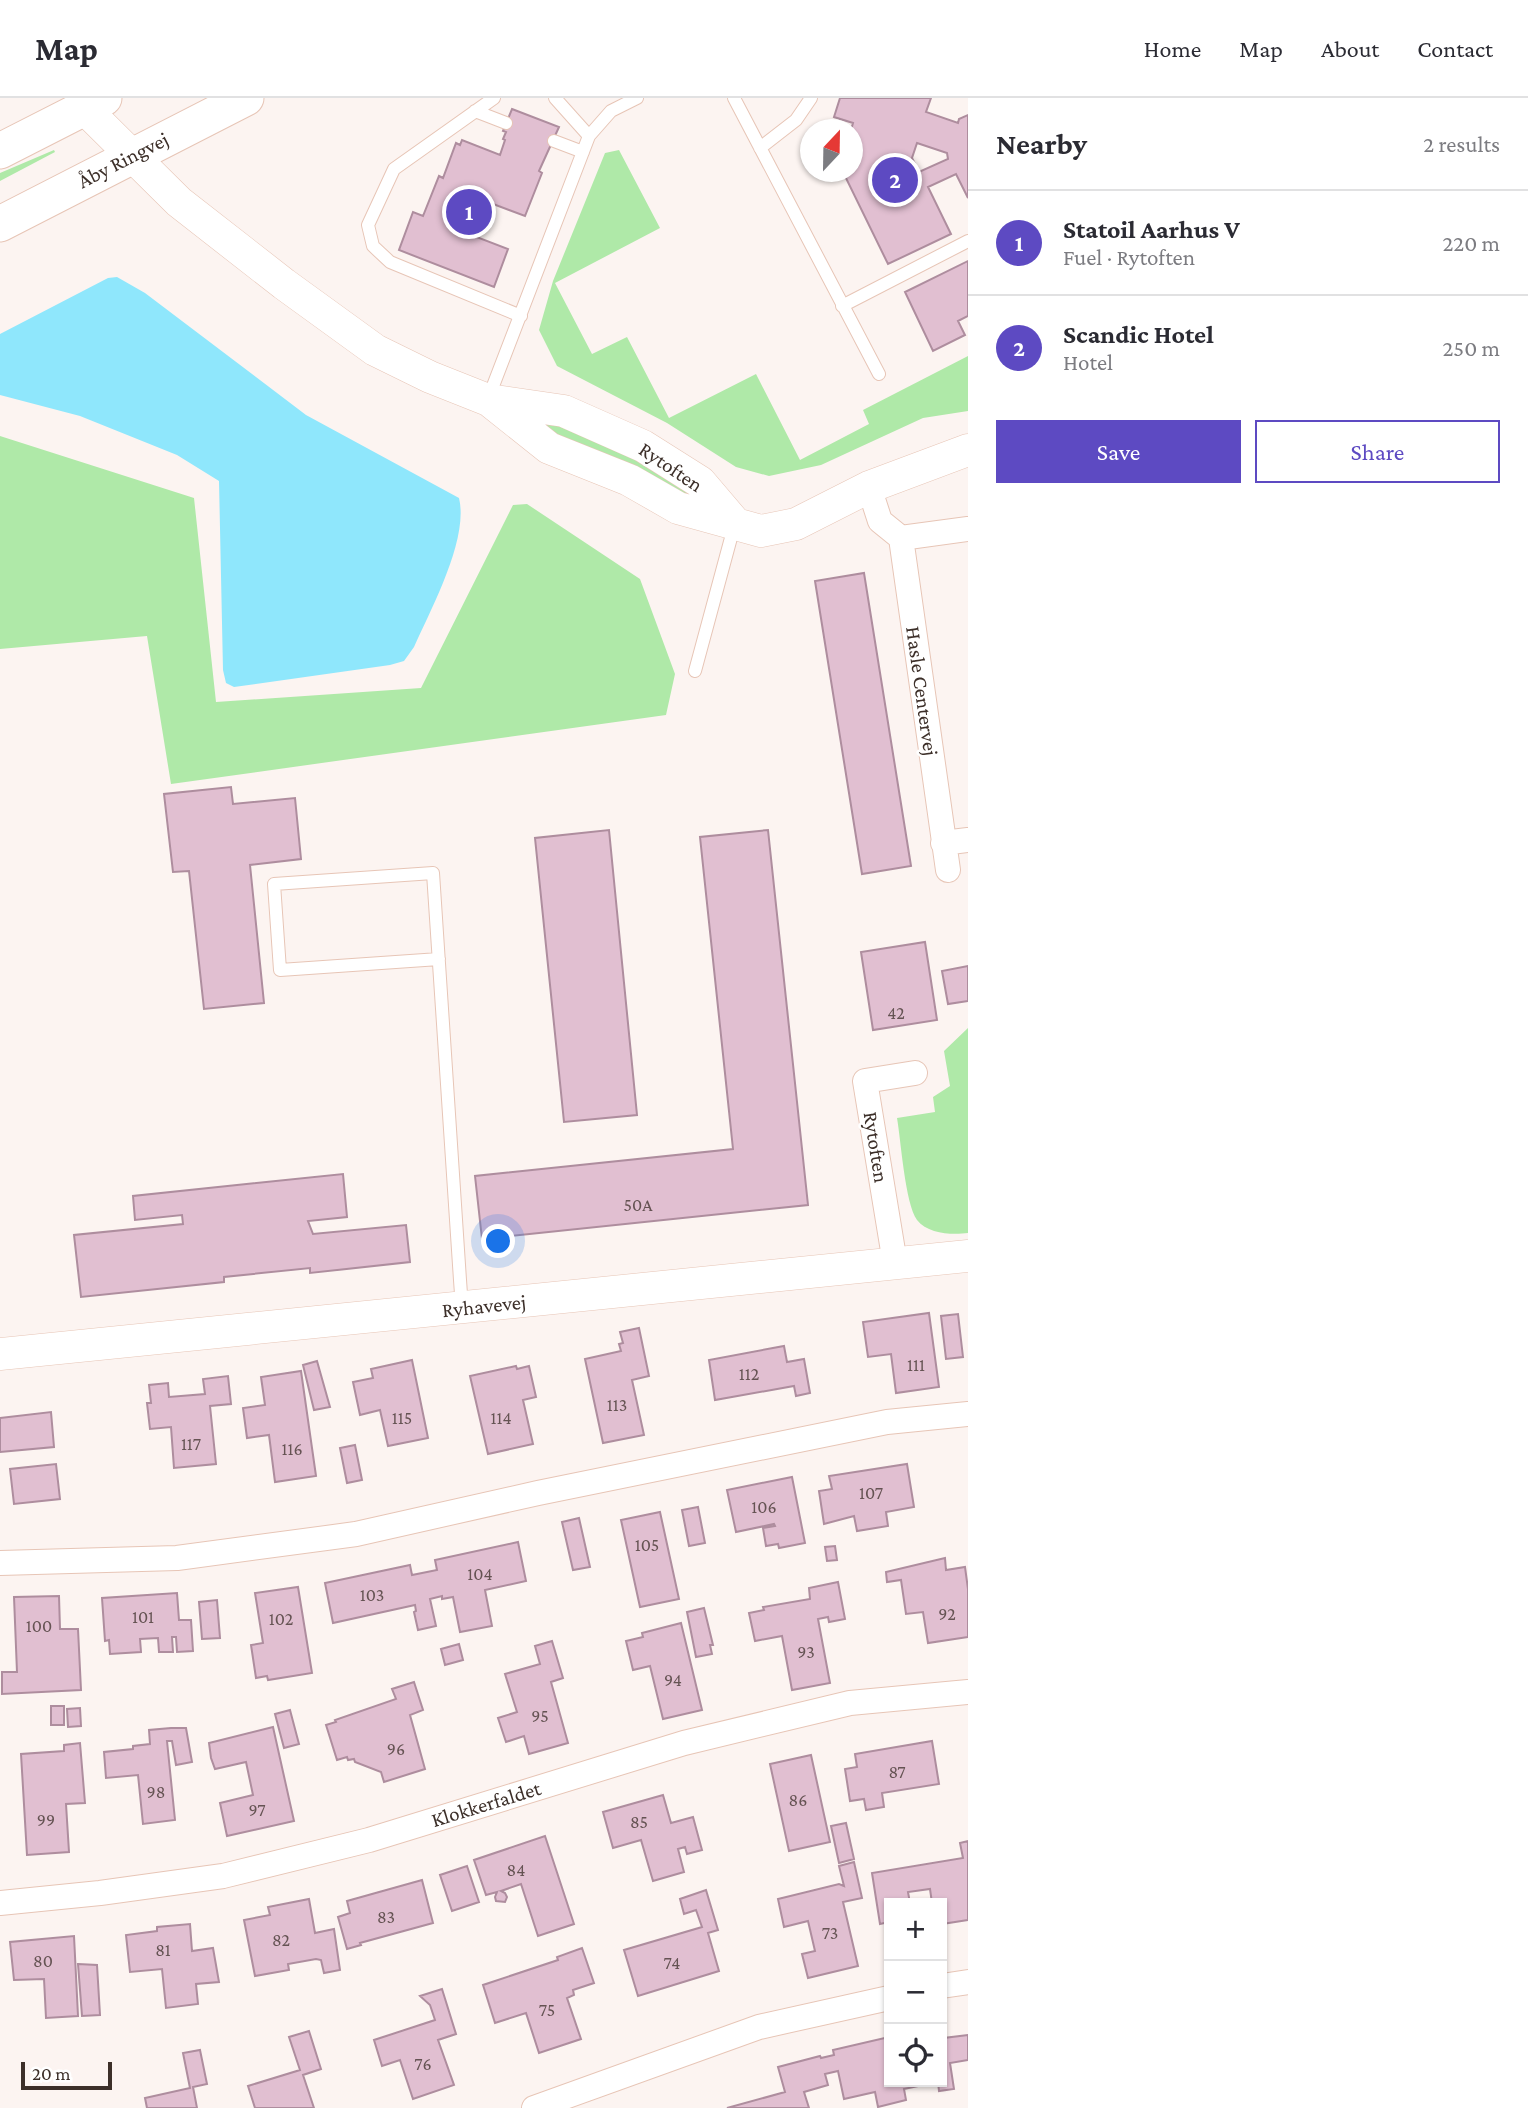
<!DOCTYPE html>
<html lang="en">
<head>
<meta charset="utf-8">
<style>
	body { margin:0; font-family:"Crimson Pro",serif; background:#f7f7f7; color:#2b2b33 }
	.controls { position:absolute; right:21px; bottom:21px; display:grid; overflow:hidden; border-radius:0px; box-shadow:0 2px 5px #0004 }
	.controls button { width:63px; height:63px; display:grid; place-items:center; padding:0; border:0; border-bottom:2px solid #e1e1e2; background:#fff; color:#2b2b33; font:35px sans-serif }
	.compass { position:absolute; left:800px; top:21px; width:63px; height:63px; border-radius:50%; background:#fff; box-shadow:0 2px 5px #0004; rotate:22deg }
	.scale { position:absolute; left:21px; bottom:18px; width:91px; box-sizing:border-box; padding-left:7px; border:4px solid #3c2f29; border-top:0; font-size:19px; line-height:24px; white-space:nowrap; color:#3c2f29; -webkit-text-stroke:5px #fff; paint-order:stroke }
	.you { position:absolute; left:499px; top:1144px; width:24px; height:24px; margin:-18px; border:5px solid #fff; border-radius:50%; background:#1a73e8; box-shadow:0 0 0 10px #1a73e833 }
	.badge { display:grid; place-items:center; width:46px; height:46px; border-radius:50%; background:#5d4ac2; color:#fff; font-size:23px; font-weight:700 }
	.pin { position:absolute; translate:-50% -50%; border:4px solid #fff; box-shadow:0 2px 7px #0006 }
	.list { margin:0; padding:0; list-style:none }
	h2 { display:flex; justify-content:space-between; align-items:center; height:91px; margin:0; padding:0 28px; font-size:30px }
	h2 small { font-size:23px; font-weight:400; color:#7c7c81 }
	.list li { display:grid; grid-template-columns:46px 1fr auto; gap:21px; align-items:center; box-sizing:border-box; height:105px; padding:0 28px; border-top:2px solid #e1e1e2 }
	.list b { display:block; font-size:26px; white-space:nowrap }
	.list p { margin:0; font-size:23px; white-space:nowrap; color:#7c7c81 }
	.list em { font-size:23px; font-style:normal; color:#7c7c81 }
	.actions { display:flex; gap:14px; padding:21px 28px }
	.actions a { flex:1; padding:16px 0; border:2px solid #5d4ac2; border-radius:0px; text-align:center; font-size:24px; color:#5d4ac2 }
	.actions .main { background:#5d4ac2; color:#fff }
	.icon { flex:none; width:38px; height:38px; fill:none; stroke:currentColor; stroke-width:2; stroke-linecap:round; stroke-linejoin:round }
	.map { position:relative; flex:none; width:968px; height:2010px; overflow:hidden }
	header { display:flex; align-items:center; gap:42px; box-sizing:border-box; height:98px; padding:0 35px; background:#fff; border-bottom:2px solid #e1e1e2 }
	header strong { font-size:33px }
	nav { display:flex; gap:38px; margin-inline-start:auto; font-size:24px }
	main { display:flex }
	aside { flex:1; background:#fff }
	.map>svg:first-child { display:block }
</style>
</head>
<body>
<header>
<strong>Map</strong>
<nav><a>Home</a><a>Map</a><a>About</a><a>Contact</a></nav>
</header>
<main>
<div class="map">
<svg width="968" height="2010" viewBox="0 0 968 2010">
	<rect width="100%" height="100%" fill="#fcf4f1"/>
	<path fill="#afe9a8" d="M54 52 55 54 0 83V75Z
		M619 52 660 130 555 185 592 256 627 239 669 320 756 276 800 362 869 326 863 312 968 258V313L923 320 821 367 769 378 736 369 667 325 557 268 539 232 553 183 605 55Z
		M538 320 639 360 693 394 686 399 652 377 612 359 535 335Z
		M0 338 194 400 216 604 421 590 513 407 527 406 640 481 675 576 666 617 171 686 147 538 0 551Z
		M968 930V1135C952 1137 928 1136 917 1122 905 1105 901 1043 897 1020L935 1014 933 999 950 988 944 953Z"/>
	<path fill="#8fe7fc" d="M117 179 145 195 306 317 459 400C469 441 431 511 414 549L404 563 390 567 234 589 226 585 223 572 219 383 177 357 80 318 0 297V236L108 180Z"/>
	<path fill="#e1bfd1" stroke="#ae8d9e" stroke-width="2" fill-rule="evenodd" d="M840 0H931L926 14 958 25 959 21 968 17V100L956 76 928 89 951 136 888 166 843 74H852L851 32 853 25 834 19ZM917 45 947 55 948 61 919 74 912 60Z
		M512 11 559 29 539 73 542 75 525 118 480 101 466 135 508 151 494 189 399 152 413 114 423 118 439 78 443 80 456 45 460 47 462 42 500 57 505 42 503 41 506 34 503 33Z
		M968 163V218L958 223 965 237 933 253 905 194Z
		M864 475 911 768 862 776 815 483Z
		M231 689 233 706 295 700 301 761 250 767 264 905 204 911 189 773 173 774 164 696Z
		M609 732 637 1017 564 1024 535 740Z
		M768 732 808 1107 482 1141 475 1078 733 1051 700 739Z
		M925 844 937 922 873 932 861 854Z
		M968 868V903L948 906 942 873Z
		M343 1076 347 1119 308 1123 313 1136 406 1127 410 1164 310 1175V1170L224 1179V1184L81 1199 74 1137 183 1126 182 1117 135 1122 133 1098Z
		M929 1215 939 1289 896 1295 891 1256 868 1259 863 1224Z
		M958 1216 963 1259 946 1261 941 1218Z
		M639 1230 649 1278 632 1282 644 1337 603 1345 585 1261 621 1253 619 1246 623 1245 620 1234Z
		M784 1248 787 1264 804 1261 810 1295 796 1298 794 1288 715 1302 709 1262Z
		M412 1262 428 1340 388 1348 380 1312 360 1317 353 1284 373 1280 371 1271Z
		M317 1263 330 1309 314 1312 303 1267Z
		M516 1268 517 1271 529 1268 536 1299 523 1302 533 1346 488 1356 470 1278Z
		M301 1273 316 1378 275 1384 269 1337 247 1340 243 1310 265 1307 261 1279Z
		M228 1278 231 1306 210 1308 216 1366 174 1370 171 1329 150 1331 147 1305H151L149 1287 168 1285 169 1299 205 1296 203 1281Z
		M51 1314 54 1349 0 1354V1320Z
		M355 1347 362 1382 347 1385 340 1350Z
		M56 1366 60 1401 14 1406 10 1371Z
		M907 1366 914 1409 886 1414 888 1428 857 1433 854 1418 824 1426 819 1393 832 1391 829 1378Z
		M792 1379 805 1445 779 1450 778 1446 766 1448 763 1430 775 1428 774 1426 736 1434 727 1392Z
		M698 1409 705 1445 689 1448 682 1412Z
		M660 1414 679 1501 640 1509 621 1422Z
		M579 1420 590 1469 573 1472 562 1424Z
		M518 1444 526 1483 485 1492 492 1528 460 1534 453 1499 442 1501V1498L430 1501 436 1528 418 1532 414 1514 416 1513 415 1507 333 1525 325 1485 410 1467 412 1477 437 1472 435 1462Z
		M835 1448 837 1462 827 1463 825 1449Z
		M945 1460 946 1472 965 1469 968 1491V1539L928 1545 923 1514 906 1516 901 1482 887 1484 886 1474Z
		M838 1484 845 1521 829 1524 828 1519 818 1521 830 1585 792 1592 782 1538 755 1543 749 1515 764 1512 763 1509 810 1501 809 1490Z
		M298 1489 312 1575 268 1582 267 1578 256 1580 251 1547 263 1545 255 1495Z
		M177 1495 179 1522H191L193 1553 177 1554 176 1539H172L173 1554H159L158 1540 140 1541 141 1554 110 1556 109 1542 105 1543 102 1500Z
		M59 1498 60 1531H78L81 1592 2 1596V1574H17L14 1499Z
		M217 1502 220 1540 202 1541 199 1504Z
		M704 1510 713 1547H710L712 1556 696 1559 687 1514Z
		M681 1525 702 1612 663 1621 650 1568 633 1572 626 1543 643 1539 642 1535Z
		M552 1543 563 1580 551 1584 568 1645 529 1656 524 1638 506 1644 498 1620 517 1614 505 1576 540 1566 535 1548Z
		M459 1546 463 1562 445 1567 441 1551Z
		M414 1584 423 1612 410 1617 425 1671 384 1684 381 1674 355 1664 354 1661 348 1662 347 1659 337 1662 326 1627 336 1624 335 1622 396 1601 392 1591Z
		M51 1608H64V1627H51Z
		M80 1610 81 1628 68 1629 67 1611Z
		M290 1612 299 1646 284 1650 275 1616Z
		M273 1629 294 1723 227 1738 220 1705 253 1697 246 1664 215 1671 211 1660 209 1645Z
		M171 1630H186L192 1664 176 1667 172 1643H167L175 1722 143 1726 138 1677 106 1680 104 1654 133 1651V1648L150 1646 149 1632Z
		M932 1643 939 1686 882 1695 884 1709 866 1712 864 1701 850 1703 845 1671 857 1669 855 1656Z
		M80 1645 85 1705 66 1706 69 1754 27 1757 21 1656 64 1653V1647Z
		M811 1657 830 1744 789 1753 770 1666Z
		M663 1697 671 1725 693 1719 702 1752 687 1756 685 1749 678 1751 684 1774 653 1783 641 1742 613 1750 603 1714Z
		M846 1725 854 1761 839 1765 831 1728Z
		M545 1738 574 1826 538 1838 521 1786 501 1793 505 1795 507 1799 505 1804 496 1803 495 1799 497 1794 486 1797 474 1762Z
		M968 1743V1822L942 1826V1805H932L930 1791 908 1794 910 1805H889V1824L880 1826 872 1775 963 1760 960 1745Z
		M854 1764 862 1800 843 1804 858 1868 808 1880 802 1856 815 1853 808 1823 784 1829 778 1801 839 1786 844 1788 839 1768Z
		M467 1768 479 1804 452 1813 440 1777Z
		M422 1782 433 1825 360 1845 361 1847 347 1851 338 1819 350 1815 347 1803Z
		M706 1792 718 1832 708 1835 719 1873 638 1898 624 1852 702 1829 696 1812 684 1816 680 1801Z
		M309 1801 315 1835 334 1831 340 1872 324 1875 321 1862 316 1861 288 1866 289 1872 255 1878 244 1822 270 1817 268 1809Z
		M190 1826 192 1853 213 1850 219 1884 196 1886 198 1906 166 1910 162 1871 130 1874 126 1837 157 1833V1829Z
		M74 1838 78 1918 46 1920 44 1881 14 1882 10 1844Z
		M582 1850 594 1885 573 1892 574 1897 567 1900 581 1941 539 1955 526 1915 495 1925 483 1887 558 1862 557 1859Z
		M78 1866 97 1867 100 1917 82 1918Z
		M442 1891 456 1936 438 1942 454 1987 413 2001 400 1962 382 1968 374 1942 435 1922 430 1907 420 1898Z
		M309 1933 321 1971 303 1977 314 2010H255L248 1988 300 1972 289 1939Z
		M968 1937V1962L950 1965 954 1991 939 1993 938 1984H942V1943H944V1940Z
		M889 1939V1984H937L904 1991 906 2002 878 2009 875 1994 844 2001 838 1973 825 1976 828 1987 804 1994 809 2010H727L785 1994 778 1969 820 1958 821 1960 834 1957 833 1952Z
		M200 1952 207 1986 193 1989 197 2010H147L145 2000 190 1990 183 1955Z"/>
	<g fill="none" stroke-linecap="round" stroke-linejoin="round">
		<defs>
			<path id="service" d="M494 0 394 71 368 127 373 148 390 164 521 218
				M555 0 589 38
				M734 0 879 276
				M475 13 506 25
				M554 43 583 54
				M760 50 796 22 811 0
				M842 208 968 143
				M488 301 589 38 611 13 637 0
				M695 573 735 425
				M439 861 280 872 274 786 433 775 460 1182 462 1210"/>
			<path id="minor" d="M869 389 880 423 901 440 948 772
				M901 440 968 431
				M943 745 968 742
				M895 1165 865 983 915 975
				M0 1465 177 1460 356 1436 538 1395 887 1324 968 1316
				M0 1805 100 1795 223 1778 369 1742 684 1645 850 1605 968 1594
				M942 1888 968 1884
				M534 2010 759 1929 889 1900"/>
			<path id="tertiary" d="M84 10 179 104 284 186 375 252 430 279 488 302 564 313 643 348 700 384 735 425
				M490 303 549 350 629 382 678 410 761 433 796 426 869 389 968 352
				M0 1256 968 1158"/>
			<path id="secondary" d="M0 53 104 0
				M0 126 246 0"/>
		</defs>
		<use href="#service" stroke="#e7c5b6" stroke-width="14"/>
		<use href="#minor" stroke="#e7c5b6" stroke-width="26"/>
		<use href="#tertiary" stroke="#e7c5b6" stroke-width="33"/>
		<use href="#secondary" stroke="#e7c5b6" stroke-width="37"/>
		<use href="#service" stroke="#fff" stroke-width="12"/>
		<use href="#minor" stroke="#fff" stroke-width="24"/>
		<use href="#tertiary" stroke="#fff" stroke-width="32"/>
		<use href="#secondary" stroke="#fff" stroke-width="35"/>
	</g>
	<g text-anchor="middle" stroke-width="5" stroke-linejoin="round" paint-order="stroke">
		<g font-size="18" fill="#655353">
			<text x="896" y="921">42</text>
			<text x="638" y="1113">50A</text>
			<text x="916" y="1273">111</text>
			<text x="749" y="1282">112</text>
			<text x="617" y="1313">113</text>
			<text x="402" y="1326">115</text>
			<text x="501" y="1326">114</text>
			<text x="191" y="1352">117</text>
			<text x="292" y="1357">116</text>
			<text x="871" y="1401">107</text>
			<text x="764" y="1415">106</text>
			<text x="647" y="1453">105</text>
			<text x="480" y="1482">104</text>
			<text x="372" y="1503">103</text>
			<text x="947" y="1522">92</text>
			<text x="143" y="1525">101</text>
			<text x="281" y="1527">102</text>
			<text x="39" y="1534">100</text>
			<text x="806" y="1560">93</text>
			<text x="673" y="1588">94</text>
			<text x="540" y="1624">95</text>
			<text x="396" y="1657">96</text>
			<text x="897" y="1680">87</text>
			<text x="156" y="1700">98</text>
			<text x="798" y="1708">86</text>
			<text x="257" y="1718">97</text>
			<text x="46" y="1728">99</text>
			<text x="639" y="1730">85</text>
			<text x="516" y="1778">84</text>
			<text x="386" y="1825">83</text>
			<text x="830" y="1841">73</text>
			<text x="281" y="1848">82</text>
			<text x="163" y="1858">81</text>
			<text x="43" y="1869">80</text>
			<text x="672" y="1871">74</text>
			<text x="547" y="1918">75</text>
			<text x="423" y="1972">76</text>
		</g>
		<g font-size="21" fill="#3c2f29" stroke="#fff">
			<text transform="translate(123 62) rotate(-27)" y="7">Åby Ringvej</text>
			<text transform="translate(671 369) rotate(34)" y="7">Rytoften</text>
			<text transform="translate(922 593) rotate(82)" y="7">Hasle Centervej</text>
			<text transform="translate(876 1049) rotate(81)" y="7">Rytoften</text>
			<text transform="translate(484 1208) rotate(-6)" y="7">Ryhavevej</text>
			<text transform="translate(486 1706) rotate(-17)" y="7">Klokkerfaldet</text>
		</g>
	</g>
</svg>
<div class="controls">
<button>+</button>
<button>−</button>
<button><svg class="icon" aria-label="locate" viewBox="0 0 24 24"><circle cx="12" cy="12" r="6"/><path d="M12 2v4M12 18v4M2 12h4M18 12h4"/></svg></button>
</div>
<svg class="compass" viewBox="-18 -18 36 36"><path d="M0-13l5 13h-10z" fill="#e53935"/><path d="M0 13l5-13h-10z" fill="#7c7c81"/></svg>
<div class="scale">20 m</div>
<div class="you"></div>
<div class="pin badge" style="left:469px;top:114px">1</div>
<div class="pin badge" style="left:895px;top:82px">2</div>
</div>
<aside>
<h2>Nearby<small>2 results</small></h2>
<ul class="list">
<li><span class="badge">1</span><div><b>Statoil Aarhus V</b><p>Fuel · Rytoften</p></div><em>220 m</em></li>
<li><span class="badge">2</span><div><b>Scandic Hotel</b><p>Hotel</p></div><em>250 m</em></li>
</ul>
<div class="actions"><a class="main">Save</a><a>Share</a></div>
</aside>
</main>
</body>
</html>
